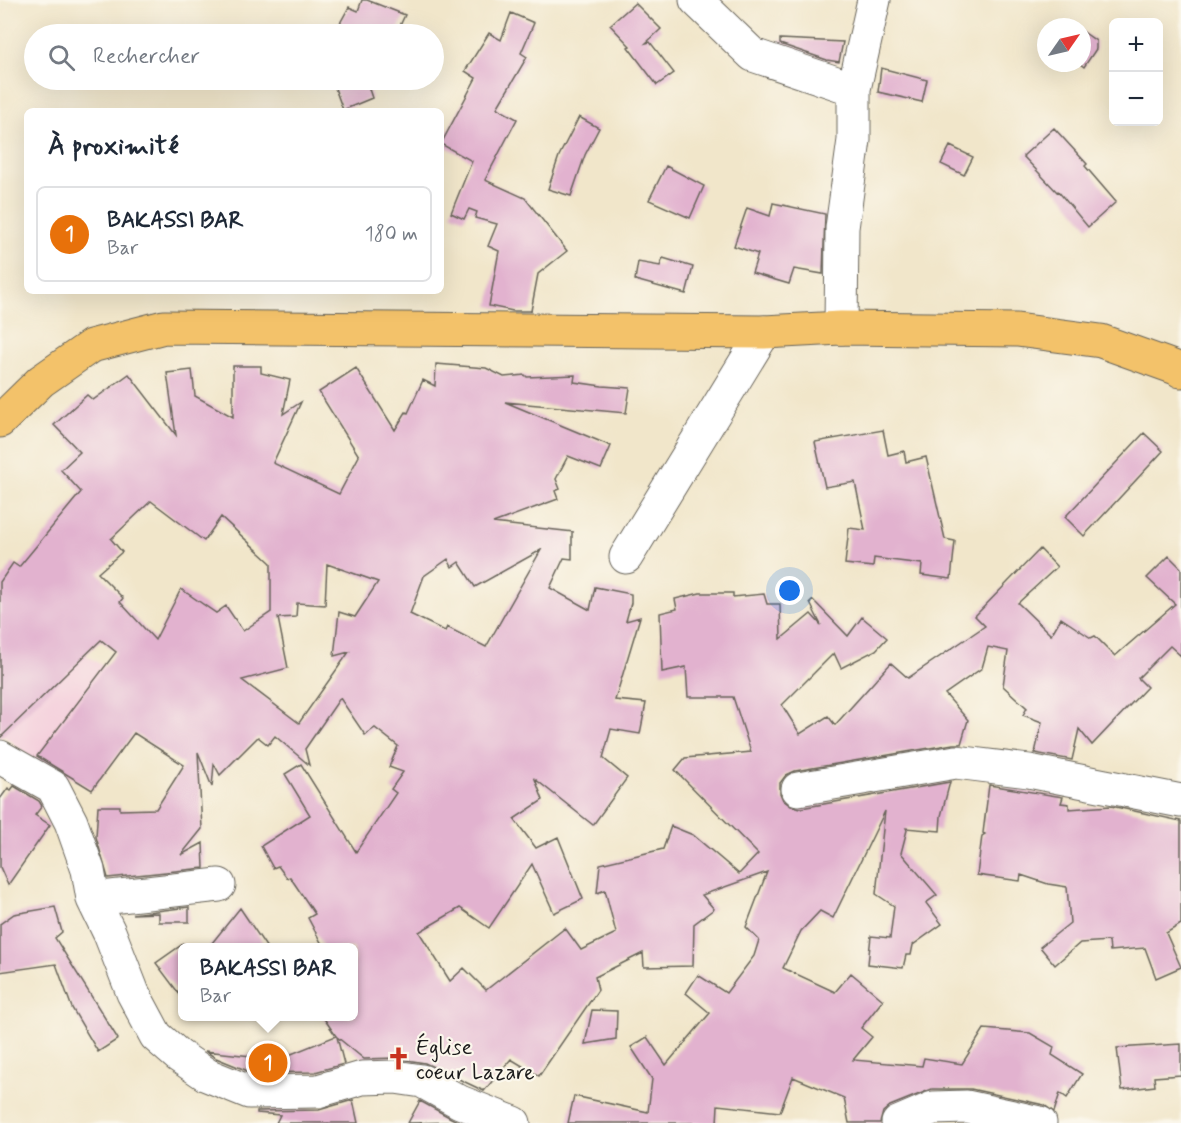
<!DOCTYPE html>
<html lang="fr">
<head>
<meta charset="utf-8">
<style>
	body { margin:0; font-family:Mynerve,sans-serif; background:#f2f2f3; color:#1f2937 }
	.controls { position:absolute; right:18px; top:18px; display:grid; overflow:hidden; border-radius:9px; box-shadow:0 6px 24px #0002 }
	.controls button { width:54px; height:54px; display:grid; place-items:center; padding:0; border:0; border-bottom:2px solid #e0e1e3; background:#fff; color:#1f2937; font:30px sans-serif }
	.compass { position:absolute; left:1037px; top:18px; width:54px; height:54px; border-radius:50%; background:#fff; box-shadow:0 6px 24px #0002; rotate:56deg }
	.you { position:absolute; left:790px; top:591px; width:21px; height:21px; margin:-15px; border:4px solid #fff; border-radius:50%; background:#1a73e8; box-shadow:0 0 0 9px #1a73e833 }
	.badge { display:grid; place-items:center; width:39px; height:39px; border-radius:50%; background:#0b8043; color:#fff; font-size:20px; font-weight:700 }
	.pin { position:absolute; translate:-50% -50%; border:3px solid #fff; box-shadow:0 2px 6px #0006 }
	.popup { position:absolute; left:178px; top:943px; width:180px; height:78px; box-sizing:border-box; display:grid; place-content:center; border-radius:9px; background:#fff; filter:drop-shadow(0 2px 4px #0005); font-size:20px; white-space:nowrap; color:#747a83 }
	.popup b { font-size:22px; color:#1f2937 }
	.popup::after { content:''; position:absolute; left:50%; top:100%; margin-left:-12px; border:12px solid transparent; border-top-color:#fff }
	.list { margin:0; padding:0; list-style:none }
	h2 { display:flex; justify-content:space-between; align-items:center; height:78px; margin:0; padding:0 24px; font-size:26px }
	h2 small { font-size:20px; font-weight:400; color:#747a83 }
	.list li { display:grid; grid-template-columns:39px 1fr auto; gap:18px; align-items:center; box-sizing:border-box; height:96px; margin:0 12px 12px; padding:0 12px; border:2px solid #e0e1e3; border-radius:9px }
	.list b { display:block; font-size:22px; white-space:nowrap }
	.list p { margin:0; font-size:20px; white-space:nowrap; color:#747a83 }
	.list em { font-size:20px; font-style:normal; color:#747a83 }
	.icon { flex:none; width:33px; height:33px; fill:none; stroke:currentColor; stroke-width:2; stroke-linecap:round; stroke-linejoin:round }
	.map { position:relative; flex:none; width:1181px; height:1123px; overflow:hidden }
	.search { position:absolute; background:#fff; box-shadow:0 6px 24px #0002; left:24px; top:24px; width:420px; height:66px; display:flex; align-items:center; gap:15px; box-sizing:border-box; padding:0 21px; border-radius:33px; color:#747a83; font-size:22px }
	.panel { position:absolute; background:#fff; box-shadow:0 6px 24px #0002; left:24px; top:108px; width:420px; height:186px; border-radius:9px }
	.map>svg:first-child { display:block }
</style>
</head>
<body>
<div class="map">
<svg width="1181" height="1123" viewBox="0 0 1181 1123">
	<rect width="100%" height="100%" fill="#fbf7ec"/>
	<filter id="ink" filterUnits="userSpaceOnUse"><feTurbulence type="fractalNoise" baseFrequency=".0167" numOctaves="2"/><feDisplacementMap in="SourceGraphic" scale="12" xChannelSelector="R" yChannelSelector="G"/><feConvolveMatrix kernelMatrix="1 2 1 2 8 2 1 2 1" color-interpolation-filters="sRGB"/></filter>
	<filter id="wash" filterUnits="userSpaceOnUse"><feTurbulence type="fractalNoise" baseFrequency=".008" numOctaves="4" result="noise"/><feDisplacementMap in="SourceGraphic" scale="24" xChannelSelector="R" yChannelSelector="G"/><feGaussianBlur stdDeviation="1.35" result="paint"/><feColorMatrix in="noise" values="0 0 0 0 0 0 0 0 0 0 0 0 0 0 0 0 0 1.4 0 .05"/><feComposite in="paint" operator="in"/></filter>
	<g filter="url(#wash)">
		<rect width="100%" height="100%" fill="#f1e6ca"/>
		<path fill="#f4cfdc" d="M0 595 44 628 145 693 61 784 0 732Z"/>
		<g id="blocks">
			<path fill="#e2b2cf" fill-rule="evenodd" d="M362 0H367L405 15 396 34H334L349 7 358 11Z
				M635 3 661 29 646 43 650 42 674 73 657 85 628 47 630 46 610 25Z
				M511 13 534 23 521 53 527 57 497 108 517 119 485 180 525 198 567 251 538 274 531 311H513L489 306 499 251 488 246 497 224 475 218 477 212 469 209 464 219 451 213 472 161 441 144 476 78 465 71 489 33 501 40Z
				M1082 31 1096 41V49L1084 67 1079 63H1082Z
				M780 39 843 42 839 62 827 60 780 44Z
				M881 68 927 80 922 102 878 92Z
				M332 80H366L372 98 343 110Z
				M579 117 599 128 585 155 571 196 548 189 559 156Z
				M1054 128 1087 164 1085 166 1116 202 1088 227 1058 191 1057 192 1023 156Z
				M950 146 973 157 964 175 941 164Z
				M666 166 704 186 690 218 649 200Z
				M773 203 825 214 823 274 794 269 789 284 752 273 758 254 734 246 747 208 770 216Z
				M663 258 693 267 686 294 635 280 638 262 660 266Z
				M436 364 486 368 504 377 525 375 527 377 575 375 574 382 602 386 630 388 626 413 505 402 611 446 601 469 568 456 556 479 560 489 555 491 558 499 493 523 574 532H572V559L564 558 550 588 590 610 595 587 631 594V603L626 621 640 617 615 700 646 703 640 734 611 729 603 758 627 778 593 825 535 779 543 800 514 819 536 848 558 837 583 899 554 913 532 864 489 928 460 908 419 932 450 981 464 968 486 990 565 928 581 950 616 933 605 890 597 893 600 864 663 849 671 826 693 835 739 874 758 854 675 770 685 758 751 752 733 697H688L686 667 662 672 660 613 677 609 675 599 700 593H733V597L764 594 767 604H780L781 639 811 614 821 625 810 603 813 600 848 636 862 617 887 638 876 650 841 668 834 653 782 705 800 734 828 716 835 725 891 663 908 678 985 626 975 616 1040 549 1057 567 1018 603 1051 635 1061 618 1091 638 1095 636 1115 656 1175 604 1147 578 1169 556 1181 568V656L1170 646 1138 678 1147 687 1092 745 1079 729 1072 760 1035 753 1042 722 1023 715 1027 708 1003 686 1008 651 988 647 982 668 945 694 968 720 961 744H953L795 771 786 775 780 783V793L783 800 791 806 801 808 950 782 941 816 940 831 906 828 907 830 901 853 937 895 926 903 942 924 913 945 911 955H906L903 968 868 964 871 936 890 938 894 906 876 894 885 811 833 918 820 911 801 931 783 968 835 992 851 973 883 1000 861 1028 872 1037 853 1060 922 1066 924 1058 962 1064 984 1029 1030 1033 1054 1047 1052 1055 1082 1074 1067 1098 1060 1093 1054 1112 1044 1105 971 1089H932L890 1106 883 1112 880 1123H849L844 1098 793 1077 780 1112 718 1105 717 1123H568L574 1096 648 1112 652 1079 631 1047 647 1037 666 1065 710 1013 686 993 698 975 726 993 754 956 759 940 746 927 767 872 702 895 714 909 694 924 693 966 644 967 643 953 595 977 598 990 539 1076 511 1059 484 1091 425 1063 395 1058 364 1059 337 1037 344 1064 315 1072 253 1073 216 1058 205 1051 279 1059 336 1036 323 1017H354V948H324L308 918 315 914 290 877 287 878 278 866 273 868 261 846 310 815 285 774 301 764 356 852 396 793 391 789 403 772 389 767 398 746 375 728 365 735 340 698 305 749 309 765 275 736 268 745 258 737 220 775 214 764 212 787 198 752 202 829 181 855 203 843 204 868 108 878 96 837 98 806H120V810L156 809 184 765 134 733 92 790 37 756 116 652 101 640 0 738V582L13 563 19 567 81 492 61 470 80 452 54 425 87 395 93 400 129 374 176 435 167 373 192 370 195 396 233 417V366H261V373L290 380 283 414 301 402 273 463 339 494 359 456 319 392 356 368 395 430 406 412 408 413 423 380 435 386ZM151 501 204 541 221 517 271 563V612L243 631 226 606 216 613 181 589 155 640 120 602 123 598 98 573 122 552 111 539ZM541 550 486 647 447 627 445 631 410 614 424 576 448 559 452 567 459 562 475 587ZM327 564 378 582 355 617 339 612 334 656 349 652 299 723 242 680 288 668 278 618 296 617 297 603 325 605Z
				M883 430 888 455 904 451 906 462 926 457 945 539 955 541 951 579 921 575 922 564 874 558 873 567 845 564 849 528 865 530 855 482 825 487 815 442Z
				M1144 433 1163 451 1084 536 1065 517Z
				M989 785 1063 797 1061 803 1069 804V809L1111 806 1181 821V924L1166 933 1181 967 1156 978 1145 948 1110 951 1109 941 1080 943 1055 965 1040 947 1070 923 1067 887 1048 884 1021 875 1020 881 977 875 982 836 985 834 983 833Z
				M14 786 39 801 42 806 35 815 50 825 8 885 0 867V799L8 788 11 790Z
				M55 907 62 932 55 938 118 1039 98 1052 72 1008 56 964 0 972V924L14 914Z
				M189 907V922H159V913L132 914Z
				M240 908 267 948H208Z
				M183 944V999L156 963Z
				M592 1010 617 1011 616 1039 585 1044Z
				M1181 1044V1075L1154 1077 1155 1086 1122 1090 1117 1048Z
				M353 1100 358 1123H276L280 1115 257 1113V1111L319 1110Z
				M420 1101 451 1118 459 1122 408 1123Z"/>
		</g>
	</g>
	<g filter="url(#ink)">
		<use href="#blocks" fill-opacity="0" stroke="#676359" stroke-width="1.5"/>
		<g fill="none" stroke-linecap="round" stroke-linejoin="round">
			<defs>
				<path id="minor" d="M696 0 753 55 854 89
					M841 328 842 228 854 140V89L874 0
					M626 557 764 332
					M0 757 53 787 71 822 88 870 93 899 110 934 133 993 156 1036 179 1056 207 1075 249 1092 318 1091 362 1078 395 1077 422 1081 460 1102 514 1123
					M798 789 956 762 1029 771 1181 801
					M93 899 219 885
					M898 1123 933 1108 967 1107 1040 1123"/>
				<path id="major" d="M0 421 41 381 91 346 164 327 764 332 841 328 1017 330 1101 341 1176 368 1181 371"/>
			</defs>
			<use href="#minor" stroke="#676359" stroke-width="35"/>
			<use href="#major" stroke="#676359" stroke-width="35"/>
			<use href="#minor" stroke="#fff" stroke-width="33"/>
			<use href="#major" stroke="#f3c26a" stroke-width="33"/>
		</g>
	</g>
	<defs>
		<symbol id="church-bare" viewBox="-9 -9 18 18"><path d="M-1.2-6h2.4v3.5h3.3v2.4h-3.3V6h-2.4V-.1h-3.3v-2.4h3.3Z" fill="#c8321e" stroke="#fbf7ec" stroke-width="2.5" paint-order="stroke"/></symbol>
	</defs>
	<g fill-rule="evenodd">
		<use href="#church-bare" x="382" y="1042" width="33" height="33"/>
	</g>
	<g text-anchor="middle" stroke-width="4.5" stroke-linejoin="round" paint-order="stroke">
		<g font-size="22" fill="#1c1c1c" stroke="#fbf7ec" text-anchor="start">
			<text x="416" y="1054">Église<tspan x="416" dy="25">coeur Lazare</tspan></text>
		</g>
	</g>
</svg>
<div class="controls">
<button>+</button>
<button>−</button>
</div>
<svg class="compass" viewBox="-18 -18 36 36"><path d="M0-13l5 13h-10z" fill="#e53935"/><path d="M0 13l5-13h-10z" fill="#747a83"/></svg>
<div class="you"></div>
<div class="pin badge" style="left:268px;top:1063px;background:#e8710a">1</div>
<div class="popup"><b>BAKASSI BAR</b>Bar</div>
<div class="search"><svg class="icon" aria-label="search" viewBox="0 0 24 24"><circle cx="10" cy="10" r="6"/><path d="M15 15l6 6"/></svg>Rechercher</div>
<section class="panel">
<h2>À proximité<small></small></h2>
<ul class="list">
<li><span class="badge" style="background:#e8710a">1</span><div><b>BAKASSI BAR</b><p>Bar</p></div><em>180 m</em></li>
</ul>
</section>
</div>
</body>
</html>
